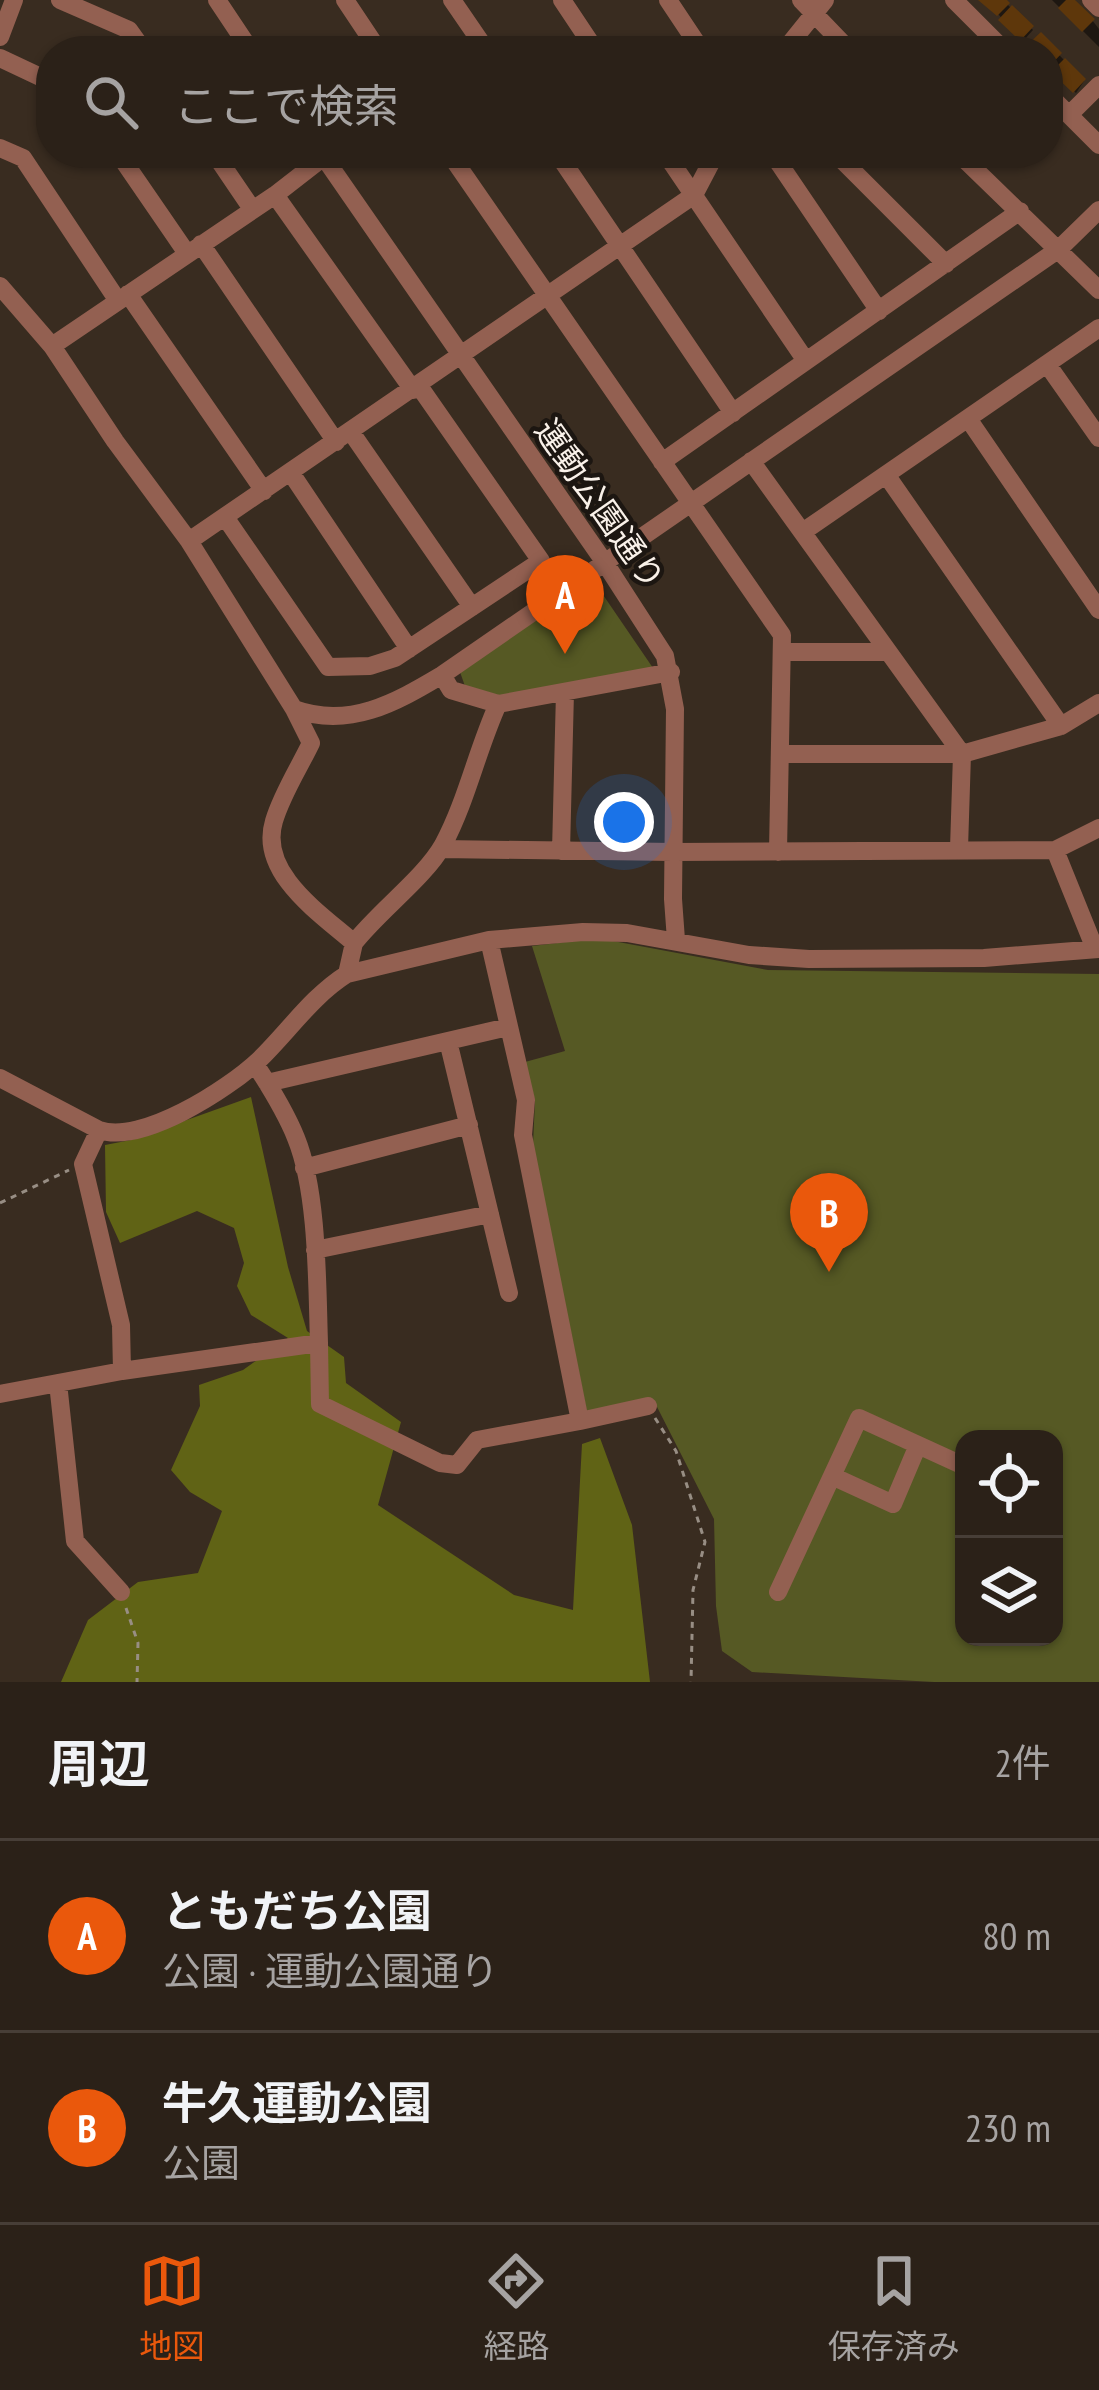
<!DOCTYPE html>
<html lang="ja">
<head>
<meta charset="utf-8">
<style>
	body { margin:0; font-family:"PT Sans Narrow","Noto Sans JP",sans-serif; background:#332921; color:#f1f3f6 }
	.controls { position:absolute; right:36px; bottom:36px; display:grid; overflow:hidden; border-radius:24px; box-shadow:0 3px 9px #0004 }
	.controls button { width:108px; height:108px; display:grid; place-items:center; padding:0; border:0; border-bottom:3px solid #473e37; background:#2b2118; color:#f1f3f6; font:60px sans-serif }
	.you { position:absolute; left:624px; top:822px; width:42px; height:42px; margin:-30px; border:9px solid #fff; border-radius:50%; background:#1a73e8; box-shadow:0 0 0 18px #1a73e833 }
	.badge { display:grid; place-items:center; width:78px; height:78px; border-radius:50%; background:#ea580c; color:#fff; font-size:39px; font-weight:700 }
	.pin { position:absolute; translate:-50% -99px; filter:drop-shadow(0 3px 6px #0008) }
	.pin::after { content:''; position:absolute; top:63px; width:42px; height:36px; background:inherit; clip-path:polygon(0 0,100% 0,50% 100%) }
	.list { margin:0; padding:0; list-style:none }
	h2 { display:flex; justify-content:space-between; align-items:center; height:156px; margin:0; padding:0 48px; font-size:51px }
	h2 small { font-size:39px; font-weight:400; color:#a6a3a2 }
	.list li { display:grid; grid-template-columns:78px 1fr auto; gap:36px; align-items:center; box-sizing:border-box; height:192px; padding:0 48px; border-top:3px solid #473e37 }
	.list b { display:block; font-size:45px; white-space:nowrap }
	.list p { margin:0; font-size:39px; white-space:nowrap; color:#a6a3a2 }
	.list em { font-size:39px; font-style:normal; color:#a6a3a2 }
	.icon { flex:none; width:66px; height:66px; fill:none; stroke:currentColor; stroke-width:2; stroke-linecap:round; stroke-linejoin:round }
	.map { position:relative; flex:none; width:1099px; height:1682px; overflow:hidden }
	.search { position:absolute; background:#2b2118; box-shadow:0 3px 9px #0004; left:36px; right:36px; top:36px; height:132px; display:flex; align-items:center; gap:30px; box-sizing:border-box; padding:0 42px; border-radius:48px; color:#a6a3a2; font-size:45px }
	.sheet { height:540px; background:#2b2118 }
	nav { display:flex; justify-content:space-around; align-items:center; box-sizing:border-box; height:168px; border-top:3px solid #473e37; background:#2b2118; font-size:33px; color:#a6a3a2 }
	nav a { display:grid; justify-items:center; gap:6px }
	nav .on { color:#ea580c }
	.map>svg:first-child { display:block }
</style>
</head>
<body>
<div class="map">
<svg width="1099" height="1682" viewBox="0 0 1099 1682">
	<rect width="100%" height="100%" fill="#392c20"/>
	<path fill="#565924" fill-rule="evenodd" d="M585 585 597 586 653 668 501 696 466 689 460 672Z
		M574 941H613L768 970 1099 974V1682H934L752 1672 722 1651 716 1606 714 1519 653 1399 587 1413 533 1145 535 1101 525 1062 565 1051 532 946ZM964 1439H1054V1637H964Z"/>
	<path fill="#606315" d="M251 1097 288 1267 307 1331 344 1357 346 1383 401 1422 378 1505 514 1595 573 1610 582 1444 600 1438 632 1525 650 1682H61L88 1620 138 1582 198 1573 222 1511 190 1492 171 1470 200 1406 199 1385 243 1370 288 1338 251 1315 237 1286 244 1263 234 1228 197 1211 120 1243 106 1212 105 1145 131 1140Z"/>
	<path fill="#0007" d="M985 0H1003L1033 30 1023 41Z
		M1052 0H1071L1092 20 1099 29V47Z
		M1041 36 1084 81 1076 93 1048 67V51L1029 48Z"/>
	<path fill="#5e370b" d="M978 0H1007L1010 3 997 16Z
		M1066 0H1075L1095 19 1082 32 1058 8Z
		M1012 5 1034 26 1020 41 998 20Z
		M1041 32 1062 53 1048 68V51L1025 47Z
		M1065 58 1086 79 1073 93 1051 72Z"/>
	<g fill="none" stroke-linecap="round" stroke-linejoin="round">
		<path stroke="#988e84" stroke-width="3" stroke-dasharray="6 6" stroke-linecap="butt" d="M0 1203 69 1170
			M655 1418 676 1451 705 1542 693 1590 691 1682
			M126 1608 138 1643 137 1682"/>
		<path stroke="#936051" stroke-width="18" d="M60 0 129 30 144 51
			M217 0 251 51
			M345 0 379 51
			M452 0 487 51
			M562 0 596 51
			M668 0 702 51
			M801 0 850 51
			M954 0 1005 51
			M1091 0 1099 8
			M0 37 14 0
			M784 51 825 0
			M0 58 51 82
			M1048 94 1099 145
			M1069 115 1099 85
			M0 148 23 158 118 301
			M118 153 186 252
			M214 153 252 209
			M321 153 605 563 665 656 675 709 673 899 676 940
			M449 153 782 635 778 852
			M557 153 733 413
			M665 153 806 361
			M772 153 879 311
			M835 153 946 264
			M958 153 1099 290
			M275 195 413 390
			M201 244 336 442
			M0 286 52 346 115 441 189 541 294 709 311 743C299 768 282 794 274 821 258 873 321 914 354 943L347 974
			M128 294 264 491
			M52 346 275 195 329 153
			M1047 364 1099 438
			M969 420 1099 610
			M351 432 472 607
			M751 461 962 754 959 849
			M662 462 1020 211
			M291 473 409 649
			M887 476 1061 726
			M225 517 328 667 370 666 395 658 541 561 419 386
			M804 531 1099 328
			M189 541 694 195 716 153
			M783 652H887
			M442 675 451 690 498 704 671 672
			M294 709C349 729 395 703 442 675L1059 249 1099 210
			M780 754H962L1061 726 1099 703
			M441 849 673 852 1055 850 1099 828
			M1055 850 1095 949
			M561 851 565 692
			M489 940 526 1100 523 1135 580 1421 648 1406
			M354 943C379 911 425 877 443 845 467 800 477 750 498 704
			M448 1041 509 1293
			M0 1078 99 1130C141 1145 227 1090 259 1060 288 1032 312 996 347 974L489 940 583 932 627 933 749 955 809 959 984 958 1099 949
			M267 1083 508 1027
			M304 1168 469 1125
			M315 1250 490 1214
			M319 1343 320 1404 440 1463 457 1465 477 1440 580 1421
			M122 1371 319 1343C317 1284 318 1192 296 1138 286 1113 270 1087 255 1064
			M58 1383 75 1541 121 1592
			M0 1394 122 1371 121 1325 83 1164 99 1130
			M832 1476 893 1504 918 1445
			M778 1592 859 1418 964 1466"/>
	</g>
	<g text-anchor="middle" stroke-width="9" stroke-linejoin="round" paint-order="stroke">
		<g font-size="33" fill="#f9f1e9" stroke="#1c1611">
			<text transform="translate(600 504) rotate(55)" y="12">運動公園通り</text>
		</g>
	</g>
</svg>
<div class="controls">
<button><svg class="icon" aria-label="locate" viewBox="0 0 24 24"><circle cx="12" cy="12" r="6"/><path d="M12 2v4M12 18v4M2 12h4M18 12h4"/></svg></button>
<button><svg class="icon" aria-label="layers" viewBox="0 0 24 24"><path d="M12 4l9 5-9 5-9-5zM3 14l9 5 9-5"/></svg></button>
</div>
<div class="you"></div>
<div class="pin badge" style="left:565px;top:654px">A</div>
<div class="pin badge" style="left:829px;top:1272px">B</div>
<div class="search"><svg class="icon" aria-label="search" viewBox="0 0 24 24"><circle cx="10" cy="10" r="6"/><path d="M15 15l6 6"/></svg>ここで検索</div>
</div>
<section class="sheet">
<h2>周辺<small>2件</small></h2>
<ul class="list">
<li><span class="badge">A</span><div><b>ともだち公園</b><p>公園 · 運動公園通り</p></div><em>80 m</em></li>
<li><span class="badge">B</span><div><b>牛久運動公園</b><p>公園</p></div><em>230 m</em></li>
</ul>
</section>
<nav>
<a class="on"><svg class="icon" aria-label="map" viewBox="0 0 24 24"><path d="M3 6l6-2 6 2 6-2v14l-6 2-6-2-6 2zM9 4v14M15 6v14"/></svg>地図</a>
<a><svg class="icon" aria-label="directions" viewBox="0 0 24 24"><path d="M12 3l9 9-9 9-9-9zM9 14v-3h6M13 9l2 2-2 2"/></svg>経路</a>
<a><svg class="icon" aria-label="saved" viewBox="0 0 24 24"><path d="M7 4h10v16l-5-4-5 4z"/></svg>保存済み</a>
</nav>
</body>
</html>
